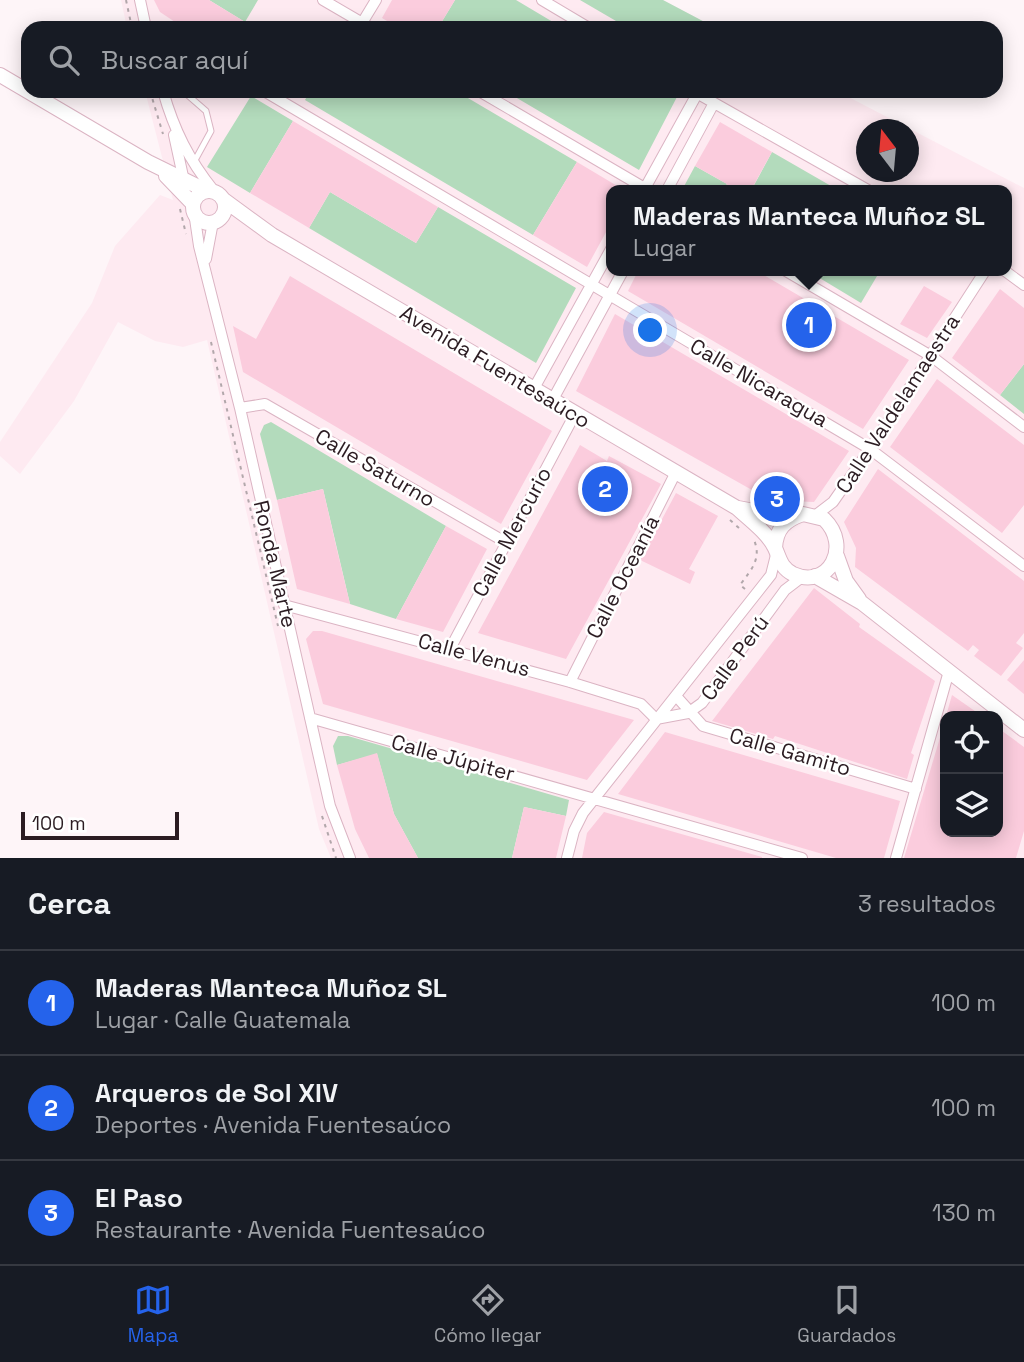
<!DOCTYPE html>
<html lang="es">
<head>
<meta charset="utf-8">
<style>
	body { margin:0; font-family:"Space Grotesk",sans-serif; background:#20242c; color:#f1f3f6 }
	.controls { position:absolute; right:21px; bottom:21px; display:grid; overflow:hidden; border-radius:14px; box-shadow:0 4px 18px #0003 }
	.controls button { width:63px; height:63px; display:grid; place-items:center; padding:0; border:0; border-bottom:2px solid #363941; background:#171b24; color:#f1f3f6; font:35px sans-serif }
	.compass { position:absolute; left:856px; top:119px; width:63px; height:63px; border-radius:50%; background:#171b24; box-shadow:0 4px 18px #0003; rotate:344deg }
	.scale { position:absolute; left:21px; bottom:18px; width:158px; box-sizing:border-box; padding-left:7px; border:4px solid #2b1c22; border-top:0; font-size:19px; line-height:24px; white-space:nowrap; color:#2b1c22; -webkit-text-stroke:5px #fff; paint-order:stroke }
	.you { position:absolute; left:651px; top:331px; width:24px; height:24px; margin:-18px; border:5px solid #fff; border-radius:50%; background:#1a73e8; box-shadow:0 0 0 10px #1a73e833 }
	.badge { display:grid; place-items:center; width:46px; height:46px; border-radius:50%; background:#2563eb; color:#fff; font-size:23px; font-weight:700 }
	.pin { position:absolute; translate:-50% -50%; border:4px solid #fff; box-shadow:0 2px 7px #0006 }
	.popup { position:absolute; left:606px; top:185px; width:406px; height:91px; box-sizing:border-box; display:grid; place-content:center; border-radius:14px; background:#171b24; filter:drop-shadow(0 2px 5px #0005); font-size:23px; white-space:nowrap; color:#9ea1a6 }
	.popup b { font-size:26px; color:#f1f3f6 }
	.popup::after { content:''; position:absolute; left:50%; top:100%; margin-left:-14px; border:14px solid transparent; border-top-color:#171b24 }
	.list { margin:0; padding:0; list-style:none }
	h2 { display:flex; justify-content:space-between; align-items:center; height:91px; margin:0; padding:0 28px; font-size:30px }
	h2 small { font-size:23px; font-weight:400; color:#9ea1a6 }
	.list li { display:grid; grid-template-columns:46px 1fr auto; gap:21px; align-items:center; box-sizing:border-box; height:105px; padding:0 28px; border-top:2px solid #363941 }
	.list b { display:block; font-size:26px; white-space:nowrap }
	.list p { margin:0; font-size:23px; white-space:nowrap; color:#9ea1a6 }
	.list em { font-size:23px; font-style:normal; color:#9ea1a6 }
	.icon { flex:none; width:38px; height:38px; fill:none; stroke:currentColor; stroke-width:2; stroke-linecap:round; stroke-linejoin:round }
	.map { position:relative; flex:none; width:1024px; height:858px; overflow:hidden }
	.search { position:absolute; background:#171b24; box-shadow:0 4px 18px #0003; left:21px; right:21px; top:21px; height:77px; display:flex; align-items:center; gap:18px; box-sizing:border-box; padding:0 24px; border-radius:21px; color:#9ea1a6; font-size:26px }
	.sheet { height:406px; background:#171b24 }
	nav { display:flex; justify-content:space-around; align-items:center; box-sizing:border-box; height:98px; border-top:2px solid #363941; background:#171b24; font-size:19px; color:#9ea1a6 }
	nav a { display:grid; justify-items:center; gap:4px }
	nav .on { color:#2563eb }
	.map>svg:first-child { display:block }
</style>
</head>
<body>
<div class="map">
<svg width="1024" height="858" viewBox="0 0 1024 858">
	<rect width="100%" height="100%" fill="#fef5f8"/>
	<path fill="#feeaf1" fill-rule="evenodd" d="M121 0H663L716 28H127Z
		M145 91H837L1024 188V858H331L319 829 207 340 183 347 155 341 118 322 74 401 20 474 0 456V442L92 303 115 246 160 195 173 200ZM866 130H908V172H866ZM611 190H1007V271H611ZM945 716H998V832H945Z"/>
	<path fill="#b3dbbc" d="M209 0H258L245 22Z
		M455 0H516L563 28H438Z
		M580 0H663L716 28H628Z
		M310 91H456L577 162 533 235 305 100Z
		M505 91H670L678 95 639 170Z
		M251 96 293 121 250 193 207 167Z
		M772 152 838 190 752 189Z
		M695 166 727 184 723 190H682Z
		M330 192 416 243 438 207 576 288 536 363 309 228Z
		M808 271H880L861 303Z
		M1024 364V414L1000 395Z
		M271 422 446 526 396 619 350 604 323 489 277 500 260 434 264 425Z
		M338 736H348L569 800 566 816 524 807 512 858H418L394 814 377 754 337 765 333 746Z"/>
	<path fill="#fbccdd" d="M154 0H209L245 22 241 28H184L160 12Z
		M392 0H455L438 28H399L382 18Z
		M293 121 438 207 416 243 330 192 309 228 250 193Z
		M720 122 772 152 751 190H723L727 184 695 166Z
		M577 162 624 190H611V223L587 267 533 235Z
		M638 271H757L909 360 863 429 628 291Z
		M290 276 552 431 501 524 243 372 233 326 256 339Z
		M924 286 952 302 927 338 900 324Z
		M1000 289 1024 308V364L1000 395 952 358Z
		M615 314 849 451 814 502 790 501 777 504 576 391Z
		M937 379 1024 445V505L1002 533 890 447Z
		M580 445 607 461 609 456 661 484 566 659 478 633Z
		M878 469 1024 581V633L1016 643 1023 648 1001 676 974 656 979 650 973 645 968 651 855 567 856 548 844 522Z
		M323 489 337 550 350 604 297 589 277 500Z
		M676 493 718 516 689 569 695 572 690 584 640 560Z
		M446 526 487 549 443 632 396 619Z
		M814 588 860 624 859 627 935 681 911 753 914 755 907 779 775 736 773 739 712 721Z
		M313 631H322L634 720 587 780 323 704 306 639Z
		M1024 660V694L1007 680Z
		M952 695 982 716H946Z
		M945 721V832H998V728L1024 747V831L1016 858H904Z
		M665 732 900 801 884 858H836L618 794Z
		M377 753 394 814 418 858H369L355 829 337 765Z
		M524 807 566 816 556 858H512Z
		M604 812 762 857V858H582L587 833Z"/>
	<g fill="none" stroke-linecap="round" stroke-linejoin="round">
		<defs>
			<path id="service" d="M183 91 206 111 211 131 194 162"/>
			<path id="minor" d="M140 0 146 28
				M323 0 371 28
				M542 0 589 28
				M362 23 376 0
				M163 91C174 130 189 160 214 191
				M264 91 870 449 1024 566
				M479 91 648 190
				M693 91 868 190
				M174 135 184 181
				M644 190 697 94
				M667 190 714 103
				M194 212 199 246 240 408 330 806 350 858
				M206 259 213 222
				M786 271 931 356 1024 427
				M1005 271 1024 285
				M533 390 611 249
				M552 401 623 271
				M240 408 265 404 507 543
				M816 515 833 502 870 449 985 271
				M284 605 570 682 641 704 656 719
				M450 649 575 414
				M570 682 676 472
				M676 696 703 726 916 789
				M310 718 802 858
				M656 719 688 713 702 703 785 590 802 577
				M567 858 574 831 583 813 771 575 776 555
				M896 858 949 671"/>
			<path id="tertiary" d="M0 75 148 162 207 191
				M166 176 193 204
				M193 207a16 16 0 1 1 32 0a16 16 0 1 1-32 0Z
				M224 200 272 235 737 508C749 519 768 533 775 548 780 559 781 568 793 574 829 590 852 546 824 519L803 514C785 520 776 529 775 548
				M738 508 791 518
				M837 556 846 581 859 599
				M815 576 862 603 1024 730"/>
		</defs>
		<use href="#service" stroke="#dbb4c3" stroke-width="7"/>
		<use href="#minor" stroke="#dbb4c3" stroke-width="12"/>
		<use href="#tertiary" stroke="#dbb4c3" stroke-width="16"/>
		<path stroke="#b2a7ab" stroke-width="2" stroke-dasharray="3.5 5" stroke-linecap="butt" d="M126 0 132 28
			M150 91 163 134
			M180 209 186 234
			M211 342 278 626
			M730 520 739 528
			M745 589 740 585C751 570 762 559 754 540
			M322 816 336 858"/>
		<use href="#service" stroke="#fff" stroke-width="5"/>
		<use href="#minor" stroke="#fff" stroke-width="10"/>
		<use href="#tertiary" stroke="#fff" stroke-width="14"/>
	</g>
	<g text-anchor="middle" stroke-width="5" stroke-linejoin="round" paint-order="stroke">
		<g font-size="21" fill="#2b1c22" stroke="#fff">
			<text transform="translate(495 367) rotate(31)" y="7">Avenida Fuentesaúco</text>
			<text transform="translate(759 383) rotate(30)" y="7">Calle Nicaragua</text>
			<text transform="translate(898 404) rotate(-57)" y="7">Calle Valdelamaestra</text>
			<text transform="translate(375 468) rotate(30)" y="7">Calle Saturno</text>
			<text transform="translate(512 532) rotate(-62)" y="7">Calle Mercurio</text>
			<text transform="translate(275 564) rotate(77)" y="7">Ronda Marte</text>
			<text transform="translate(623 577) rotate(-63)" y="7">Calle Oceanía</text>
			<text transform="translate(474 655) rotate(15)" y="7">Calle Venus</text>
			<text transform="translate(735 658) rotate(-54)" y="7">Calle Perú</text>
			<text transform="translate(790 752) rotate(16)" y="7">Calle Gamito</text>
			<text transform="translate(453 758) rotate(15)" y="7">Calle Júpiter</text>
		</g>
	</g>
</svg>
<div class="controls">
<button><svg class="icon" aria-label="locate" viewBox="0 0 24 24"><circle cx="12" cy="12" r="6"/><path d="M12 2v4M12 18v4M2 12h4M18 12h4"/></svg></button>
<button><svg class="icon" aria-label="layers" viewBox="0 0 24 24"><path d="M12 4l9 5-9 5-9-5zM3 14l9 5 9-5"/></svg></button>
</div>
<svg class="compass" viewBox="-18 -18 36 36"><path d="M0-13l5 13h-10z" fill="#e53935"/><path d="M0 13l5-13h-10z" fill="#9ea1a6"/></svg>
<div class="scale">100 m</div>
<div class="you"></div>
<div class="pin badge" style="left:809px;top:325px">1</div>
<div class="popup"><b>Maderas Manteca Muñoz SL</b>Lugar</div>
<div class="pin badge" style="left:605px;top:489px">2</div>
<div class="pin badge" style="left:777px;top:499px">3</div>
<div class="search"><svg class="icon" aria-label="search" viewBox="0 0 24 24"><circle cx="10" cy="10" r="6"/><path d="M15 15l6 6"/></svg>Buscar aquí</div>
</div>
<section class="sheet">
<h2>Cerca<small>3 resultados</small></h2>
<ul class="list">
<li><span class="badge">1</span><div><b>Maderas Manteca Muñoz SL</b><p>Lugar · Calle Guatemala</p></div><em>100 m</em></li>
<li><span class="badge">2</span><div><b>Arqueros de Sol XIV</b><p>Deportes · Avenida Fuentesaúco</p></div><em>100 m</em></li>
<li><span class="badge">3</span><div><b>El Paso</b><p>Restaurante · Avenida Fuentesaúco</p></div><em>130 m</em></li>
</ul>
</section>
<nav>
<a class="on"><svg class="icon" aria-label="map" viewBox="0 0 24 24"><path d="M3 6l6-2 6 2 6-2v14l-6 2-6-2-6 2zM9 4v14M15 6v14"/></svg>Mapa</a>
<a><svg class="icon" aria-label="directions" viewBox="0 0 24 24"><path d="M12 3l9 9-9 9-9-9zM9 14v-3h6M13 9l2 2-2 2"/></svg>Cómo llegar</a>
<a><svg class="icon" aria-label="saved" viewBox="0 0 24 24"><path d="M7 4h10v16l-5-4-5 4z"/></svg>Guardados</a>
</nav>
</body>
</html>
